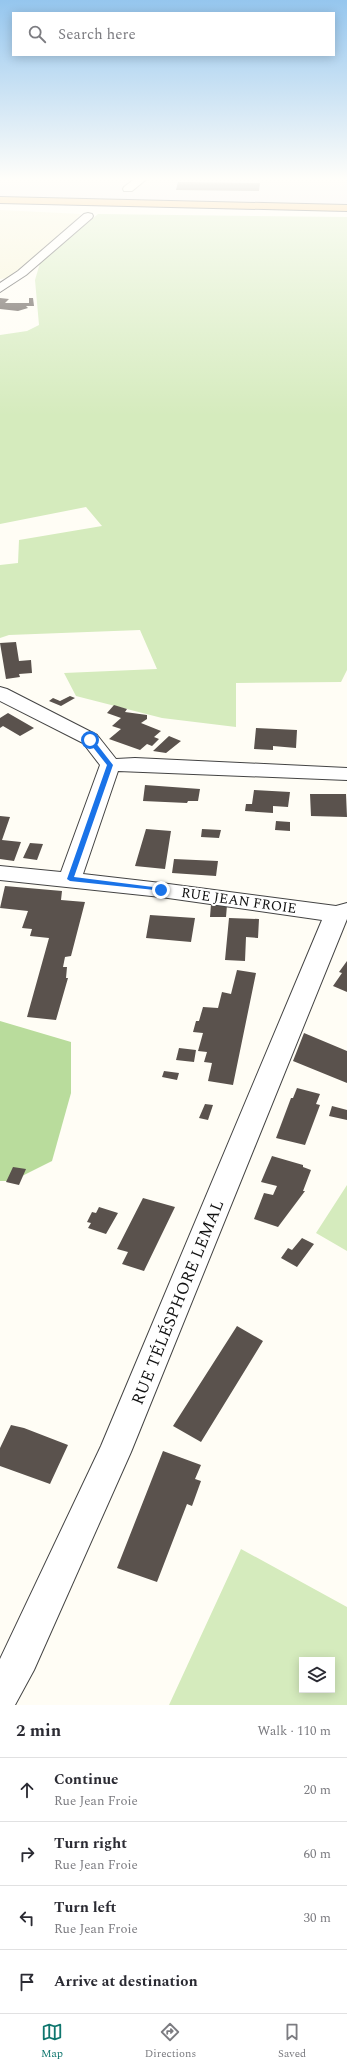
<!DOCTYPE html>
<html lang="en">
<head>
<meta charset="utf-8">
<style>
	body { margin:0; font-family:Spectral,serif; background:#f7f7f7; color:#2b2b33 }
	.controls { position:absolute; right:12px; bottom:12px; display:grid; overflow:hidden; border-radius:0px; box-shadow:0 2px 10px #0003 }
	.controls button { width:36px; height:36px; display:grid; place-items:center; padding:0; border:0; border-bottom:1px solid #e1e1e2; background:#fff; color:#2b2b33; font:20px sans-serif }
	.stop { position:absolute; width:12px; height:12px; margin:-9px; border:3px solid #1a73e8; border-radius:50%; background:#fff }
	.stop.end { background:#1a73e8; border-color:#fff; box-shadow:0 1px 4px #0008 }
	.list { margin:0; padding:0; list-style:none }
	h2 { display:flex; justify-content:space-between; align-items:center; height:52px; margin:0; padding:0 16px; font-size:17px }
	h2 small { font-size:13px; font-weight:400; color:#7c7c81 }
	.list li { display:grid; grid-template-columns:26px 1fr auto; gap:12px; align-items:center; box-sizing:border-box; height:64px; padding:0 16px; border-top:1px solid #e1e1e2 }
	.list b { display:block; font-size:15px; white-space:nowrap }
	.list p { margin:0; font-size:13px; white-space:nowrap; color:#7c7c81 }
	.list em { font-size:13px; font-style:normal; color:#7c7c81 }
	.icon { flex:none; width:22px; height:22px; fill:none; stroke:currentColor; stroke-width:2; stroke-linecap:round; stroke-linejoin:round }
	.map { position:relative; flex:none; width:347px; height:1705px; overflow:hidden }
	.search { position:absolute; background:#fff; box-shadow:0 2px 10px #0003; left:12px; right:12px; top:12px; height:44px; display:flex; align-items:center; gap:10px; box-sizing:border-box; padding:0 14px; border-radius:0px; color:#7c7c81; font-size:15px }
	.sheet { height:308px; background:#fff }
	nav { display:flex; justify-content:space-around; align-items:center; box-sizing:border-box; height:56px; border-top:1px solid #e1e1e2; background:#fff; font-size:11px; color:#7c7c81 }
	nav a { display:grid; justify-items:center; gap:2px }
	nav .on { color:#0f766e }
	.map>svg:first-child { display:block }
</style>
</head>
<body>
<div class="map">
<svg width="347" height="1705" viewBox="0 0 347 1705">
	<rect width="100%" height="100%" fill="#fffdf5"/>
	<path fill="#eee6ef" d="M0 177H347V204L0 196Z"/>
	<path fill="#f6f3d4" d="M0 210 21 211 81 214 28 275 0 279Z"/>
	<path fill="#d5ebbd" fill-rule="evenodd" d="M98 214 347 217V670L341 682 236 683V727L162 718 76 696 64 673 157 669 140 630 9 635 0 638V565L18 563 19 540 102 526 86 507 0 524V335L27 331 39 325 35 280 40 263Z
		M347 1185V1251L316 1233Z
		M241 1549 347 1607V1705H169ZM302 1660H332V1690H302Z"/>
	<path fill="#b9dc9c" d="M0 1021 71 1042V1093L52 1161 12 1181H0Z"/>
	<path fill="#5a524d" d="M178 182 260 183 259 191 176 190Z
		M0 298 9 299 5 303H29V298H33L34 306H26L28 308 18 311 0 309Z
		M16 642 19 661 31 660 32 673 19 674 20 677 6 679 0 643Z
		M70 696 75 698 61 706 49 701 53 698 60 701Z
		M114 705 127 709 125 712 147 715V719L141 723 161 731 154 737 159 739 152 746 147 744 140 750 109 739 121 729 112 726 121 718 107 713Z
		M8 713 34 728 20 736 3 726 0 728V718Z
		M256 728 297 730 296 748 273 746V750L254 749Z
		M169 736 181 741 166 753 153 751Z
		M145 785 200 789 198 801H188L187 803 143 801Z
		M254 790 290 792 288 807 273 806V813L245 811 246 804H252Z
		M310 794H346L347 817 311 816Z
		M0 816 10 817 2 840 21 842 14 861 0 859Z
		M276 821 290 822V831L275 830Z
		M146 829 171 831 165 869 135 866Z
		M202 829 221 830 219 838 201 837Z
		M30 843 43 844 37 860 23 858Z
		M174 859 218 861 216 876 172 873Z
		M5 886 62 891 61 900 85 902 71 956 65 957 63 967H67L66 978H68L56 1020 27 1017 49 938 30 936 32 929 22 928 28 911 0 908Z
		M211 904 227 905 226 917H210Z
		M150 915 195 918 191 942 146 938Z
		M229 918 259 919 258 938 246 937 245 961 225 960Z
		M347 961V992L333 986 342 973 339 972Z
		M237 970 256 973 233 1085 208 1081 212 1063 204 1062 207 1052 198 1051 203 1033 193 1032 196 1021H199L203 1007 218 1008 222 992 231 994Z
		M304 1033 347 1051V1083L293 1061Z
		M179 1048 196 1050 194 1062 176 1060Z
		M164 1071 179 1073 177 1080 162 1077Z
		M297 1088 320 1094 316 1104 320 1105 305 1145 276 1138 291 1098H293Z
		M205 1104 213 1105 208 1120 199 1118Z
		M332 1106 347 1110V1120L329 1116Z
		M272 1156 303 1165V1167L311 1170 303 1191H305L278 1227 254 1219 264 1193 273 1195 277 1186 261 1182Z
		M13 1167 26 1169 19 1185 6 1182Z
		M143 1198 175 1207 144 1271 122 1264 128 1252 117 1249Z
		M99 1207 118 1213 106 1234 88 1228 91 1223 87 1222 92 1212 96 1213Z
		M302 1238 314 1244 297 1267 281 1258 288 1248 292 1250Z
		M237 1326 263 1341 201 1442 173 1426Z
		M11 1425 24 1428 68 1445 50 1484 0 1466V1448Z
		M163 1451 201 1465 195 1479 201 1481 192 1506 187 1504 157 1582 117 1568Z"/>
	<g fill="none" stroke-linecap="round" stroke-linejoin="round">
		<defs>
			<path id="minor" d="M137 177H149L132 191H124L123 189 124 187Z
				M88 213 92 214 93 216 92 218 26 275 0 292V283L18 271 84 214Z
				M0 687 7 689 97 735 116 759 135 758 347 768V780L118 771 83 874 161 883 336 906 347 903V919L131 1452 34 1670 15 1705H0V1659L101 1446 322 920 161 897 0 880V866L61 872 100 765 83 743 0 701Z"/>
			<path id="trunk" d="M0 197 347 205V211L0 203Z"/>
		</defs>
		<use href="#minor" stroke="#444" stroke-width="2"/>
		<use href="#trunk" stroke="#222" stroke-width="2"/>
		<use href="#minor" fill="#fff" fill-rule="evenodd"/>
		<use href="#trunk" fill="#f7bc64" fill-rule="evenodd"/>
	</g>
	<linearGradient id="sky" x2="0" y2="1"><stop stop-color="#95c6ee"/><stop offset="0.43" stop-color="#fffefa"/><stop offset="1" stop-color="#fffefa" stop-opacity="0"/></linearGradient>
	<rect width="347" height="416" fill="url(#sky)"/>
	<path fill="#1a73e8" d="M88 738H92L113 765 74 877 161 888 165 890 164 891 70 881 67 879 107 765 88 741Z"/>
	<g text-anchor="middle" stroke-width="4" stroke-linejoin="round" paint-order="stroke">
		<g font-size="14" fill="#111" stroke="#fff">
			<text transform="translate(239 900) rotate(8)" y="5">RUE JEAN FROIE</text>
		</g>
		<g font-size="17" fill="#111" stroke="#fff">
			<text transform="translate(177 1302) rotate(-68)" y="6">RUE TÉLÉSPHORE LEMAL</text>
		</g>
	</g>
</svg>
<div class="controls">
<button><svg class="icon" aria-label="layers" viewBox="0 0 24 24"><path d="M12 4l9 5-9 5-9-5zM3 14l9 5 9-5"/></svg></button>
</div>
<div class="stop" style="left:90px;top:740px"></div>
<div class="stop end" style="left:161px;top:890px"></div>
<div class="search"><svg class="icon" aria-label="search" viewBox="0 0 24 24"><circle cx="10" cy="10" r="6"/><path d="M15 15l6 6"/></svg>Search here</div>
</div>
<section class="sheet">
<h2>2 min<small>Walk · 110 m</small></h2>
<ul class="list">
<li><svg class="icon" aria-label="ahead" viewBox="0 0 24 24"><path d="M12 20V5M6 11l6-6 6 6"/></svg><div><b>Continue</b><p>Rue Jean Froie</p></div><em>20 m</em></li>
<li><svg class="icon" aria-label="right" viewBox="0 0 24 24"><path d="M7 20v-9h11M14 6l5 5-5 5"/></svg><div><b>Turn right</b><p>Rue Jean Froie</p></div><em>60 m</em></li>
<li><svg class="icon" aria-label="left" viewBox="0 0 24 24"><path d="M17 20v-9H6M10 6l-5 5 5 5"/></svg><div><b>Turn left</b><p>Rue Jean Froie</p></div><em>30 m</em></li>
<li><svg class="icon" aria-label="arrive" viewBox="0 0 24 24"><path d="M6 21V4h12l-3 4 3 4H6"/></svg><div><b>Arrive at destination</b></div></li>
</ul>
</section>
<nav>
<a class="on"><svg class="icon" aria-label="map" viewBox="0 0 24 24"><path d="M3 6l6-2 6 2 6-2v14l-6 2-6-2-6 2zM9 4v14M15 6v14"/></svg>Map</a>
<a><svg class="icon" aria-label="directions" viewBox="0 0 24 24"><path d="M12 3l9 9-9 9-9-9zM9 14v-3h6M13 9l2 2-2 2"/></svg>Directions</a>
<a><svg class="icon" aria-label="saved" viewBox="0 0 24 24"><path d="M7 4h10v16l-5-4-5 4z"/></svg>Saved</a>
</nav>
</body>
</html>
